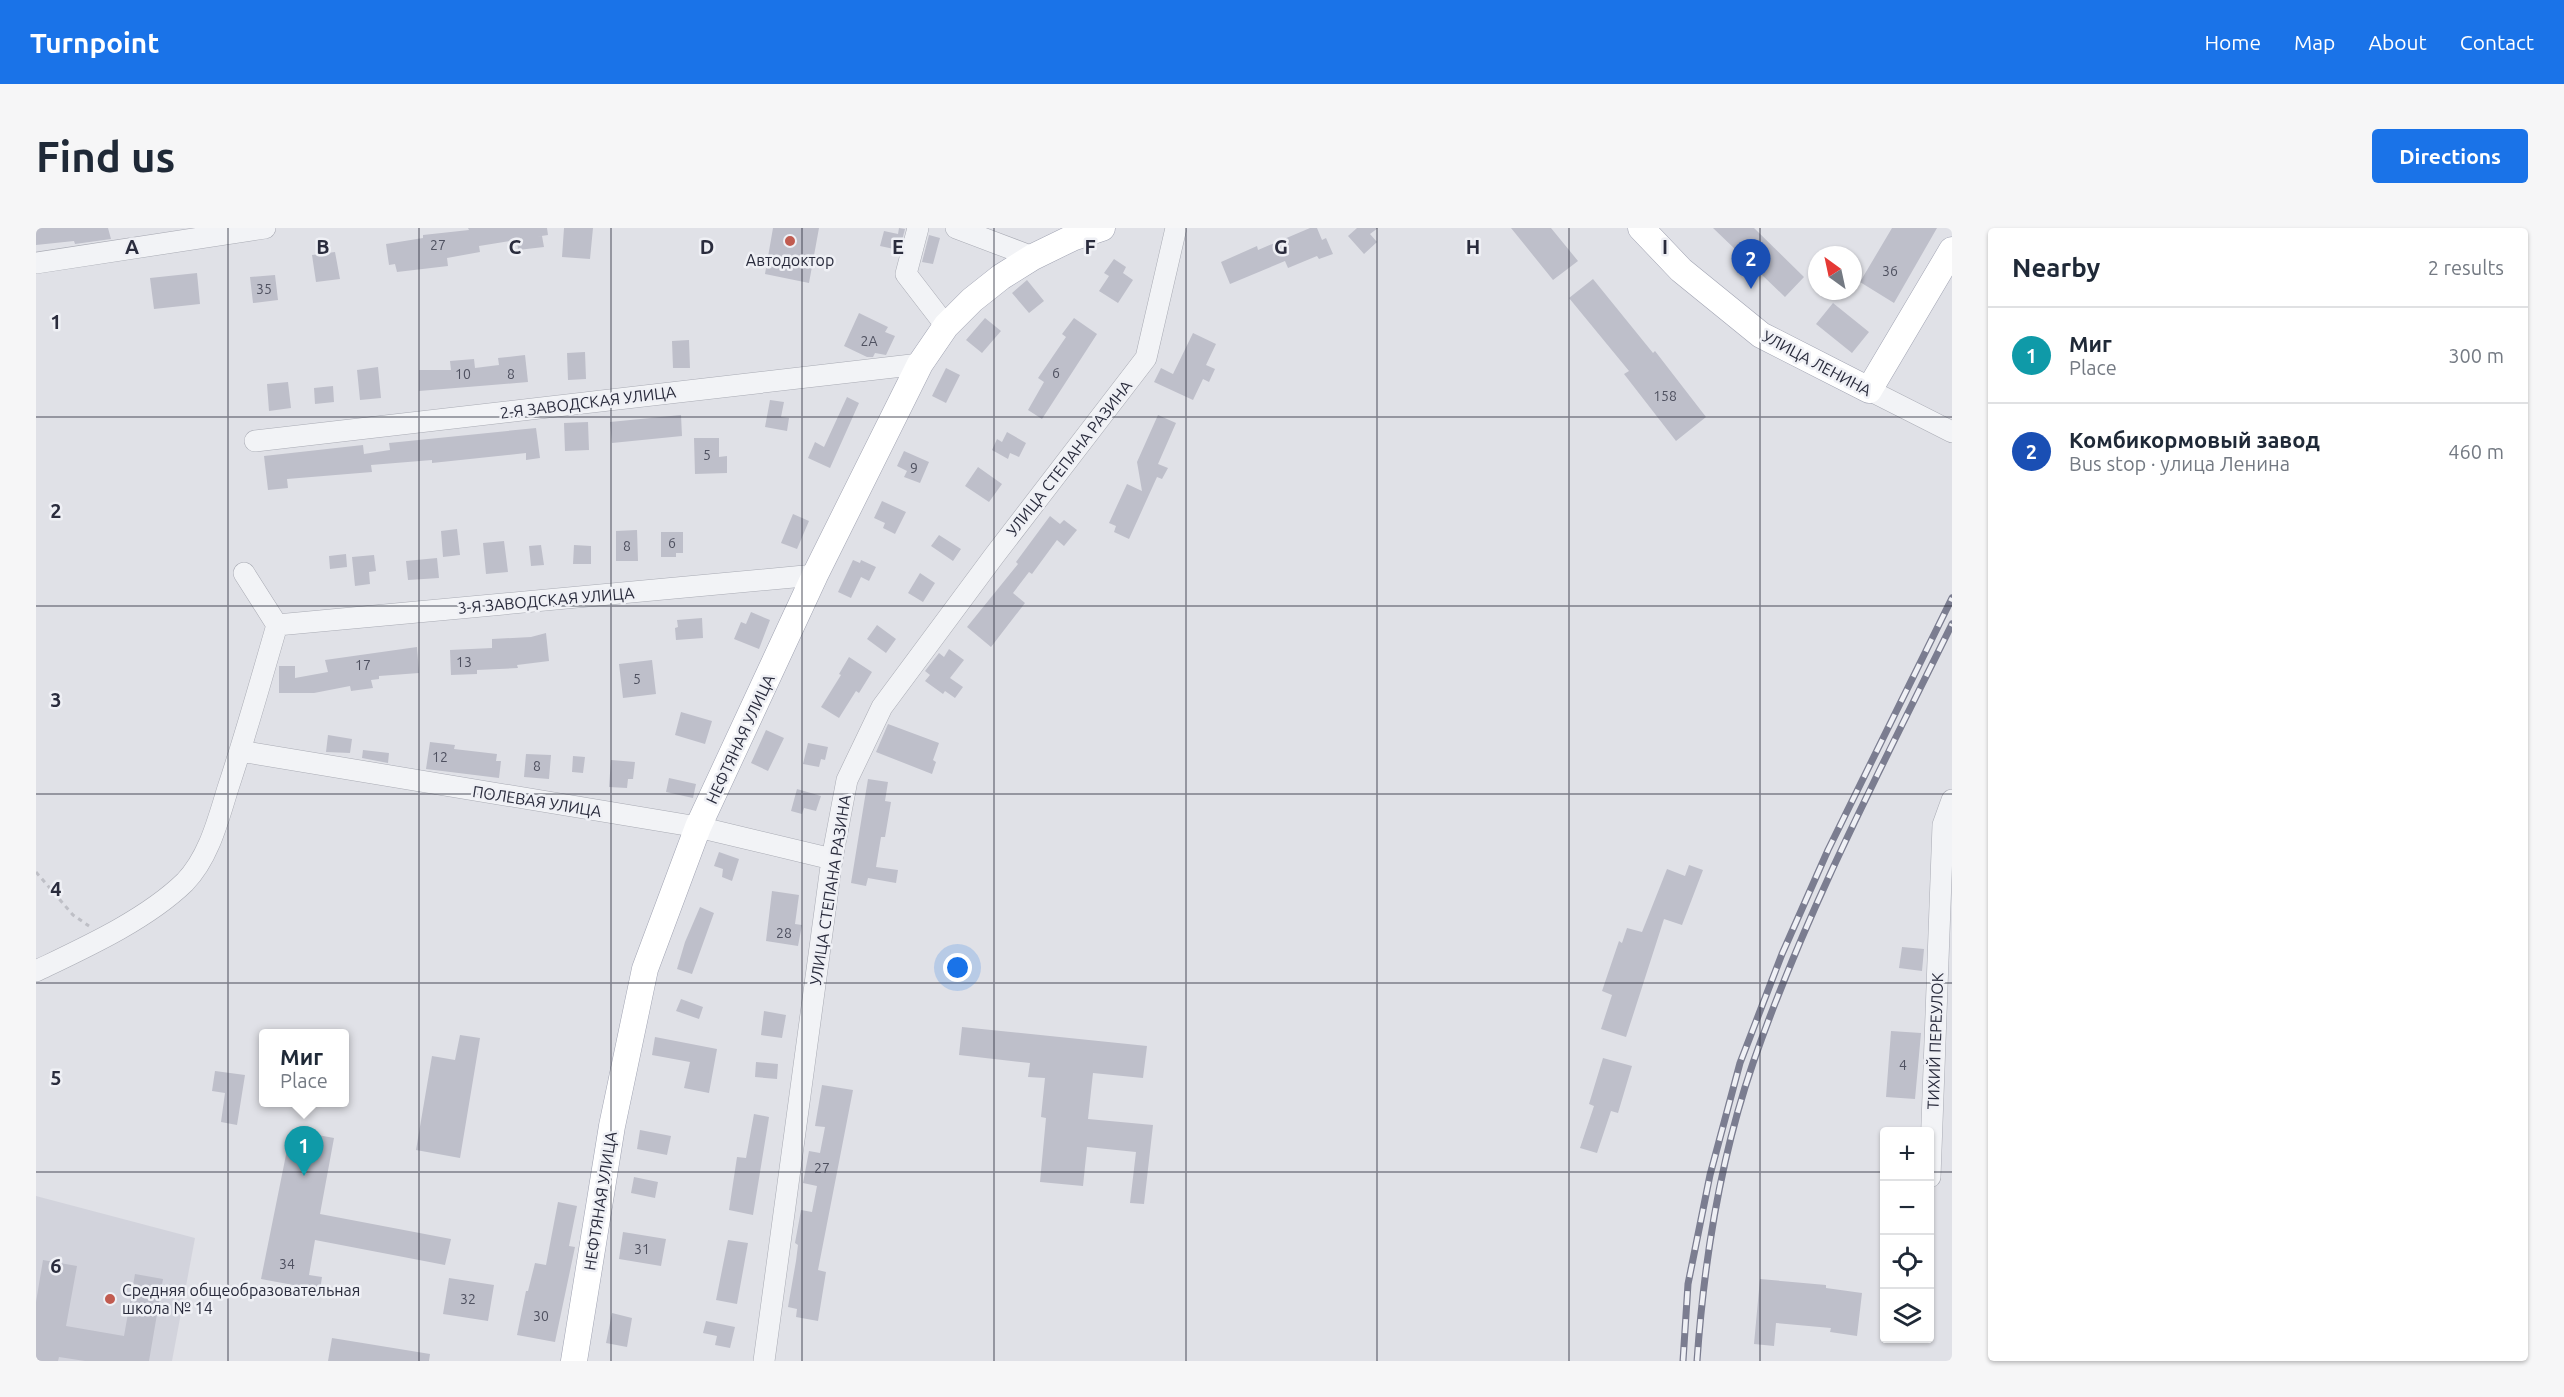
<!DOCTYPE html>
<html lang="en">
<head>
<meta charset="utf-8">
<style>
	body { margin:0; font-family:Ubuntu,sans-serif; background:#f6f6f7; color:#1f2937 }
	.controls { position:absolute; right:18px; bottom:18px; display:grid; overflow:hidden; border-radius:6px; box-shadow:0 2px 4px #0004 }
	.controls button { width:54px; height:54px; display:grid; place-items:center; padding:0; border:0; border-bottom:2px solid #e0e1e3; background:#fff; color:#1f2937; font:30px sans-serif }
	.compass { position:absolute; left:1772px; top:18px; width:54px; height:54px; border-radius:50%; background:#fff; box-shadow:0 2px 4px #0004; rotate:327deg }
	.you { position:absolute; left:922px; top:740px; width:21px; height:21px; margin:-15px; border:4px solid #fff; border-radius:50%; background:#1a73e8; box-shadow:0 0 0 9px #1a73e833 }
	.badge { display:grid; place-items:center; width:39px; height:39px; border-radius:50%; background:#1a73e8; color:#fff; font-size:20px; font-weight:700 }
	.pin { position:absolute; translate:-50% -50px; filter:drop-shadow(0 2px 3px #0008) }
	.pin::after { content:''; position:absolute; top:32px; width:21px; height:18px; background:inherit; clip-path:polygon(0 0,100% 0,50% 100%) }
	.popup { position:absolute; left:223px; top:801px; width:90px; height:78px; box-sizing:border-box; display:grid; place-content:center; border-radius:6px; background:#fff; filter:drop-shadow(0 2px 4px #0005); font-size:20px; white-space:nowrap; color:#747a83 }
	.popup b { font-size:22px; color:#1f2937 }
	.popup::after { content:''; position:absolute; left:50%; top:100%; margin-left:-12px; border:12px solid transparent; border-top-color:#fff }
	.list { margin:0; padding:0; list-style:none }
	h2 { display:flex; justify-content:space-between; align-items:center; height:78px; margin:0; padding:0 24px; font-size:26px }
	h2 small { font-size:20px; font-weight:400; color:#747a83 }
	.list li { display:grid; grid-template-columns:39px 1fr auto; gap:18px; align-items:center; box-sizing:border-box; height:96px; padding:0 24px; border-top:2px solid #e0e1e3 }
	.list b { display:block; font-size:22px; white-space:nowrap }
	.list p { margin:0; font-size:20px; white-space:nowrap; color:#747a83 }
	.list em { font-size:20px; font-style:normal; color:#747a83 }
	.icon { flex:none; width:33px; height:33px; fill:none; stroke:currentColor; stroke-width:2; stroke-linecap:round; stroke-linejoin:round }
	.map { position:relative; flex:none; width:1916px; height:1133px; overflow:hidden; border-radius:6px }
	header { display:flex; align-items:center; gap:36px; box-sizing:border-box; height:84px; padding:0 30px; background:#1a73e8; color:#fff }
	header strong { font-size:28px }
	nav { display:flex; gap:33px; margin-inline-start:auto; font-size:21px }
	.intro { display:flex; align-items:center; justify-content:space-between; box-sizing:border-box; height:144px; padding:0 36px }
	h1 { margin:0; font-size:42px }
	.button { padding:15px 27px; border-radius:6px; background:#1a73e8; color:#fff; font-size:21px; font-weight:700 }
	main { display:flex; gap:36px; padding:0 36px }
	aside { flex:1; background:#fff; border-radius:6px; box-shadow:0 2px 4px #0004 }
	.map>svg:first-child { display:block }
</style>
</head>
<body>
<header>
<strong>Turnpoint</strong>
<nav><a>Home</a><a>Map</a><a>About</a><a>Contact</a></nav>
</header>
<div class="intro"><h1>Find us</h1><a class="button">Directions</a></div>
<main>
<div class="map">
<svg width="1916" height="1133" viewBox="0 0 1916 1133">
	<rect width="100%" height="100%" fill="#e0e1e7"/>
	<path fill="#d2d3dc" d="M0 968 159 1010 136 1133H0Z"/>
	<path fill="#bebfca" d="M0 0H72L75 11 39 16 38 13 0 17Z
		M432 0H511L512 7 499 9 506 8 508 19 482 22 481 12 443 18 444 24 411 30 412 38 361 44 359 36 353 37 350 16 387 10V7L433 2Z
		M528 0H557L554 31 526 29Z
		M737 0H783L773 55 729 46Z
		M863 0 869 1 862 28 856 26 858 21 844 18 848 3 862 6Z
		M1274 0H1281L1286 12 1290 10 1297 26 1283 31 1281 28 1252 40 1249 33 1194 56 1185 34 1221 18 1222 22Z
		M1321 0H1342L1334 6 1341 14 1328 26 1312 8Z
		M1475 0H1515L1542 33 1517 52Z
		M1677 0H1718L1768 49 1749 69Z
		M1856 0H1901L1858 75 1824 54Z
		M893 7 904 10 897 36 886 34Z
		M299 24 304 51 280 54 276 27Z
		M1078 31 1090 39 1087 45 1097 52 1082 75 1063 63 1073 48 1068 45Z
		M161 45 164 76 118 81 114 50Z
		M239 47 242 72 217 75 214 49Z
		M1557 51 1617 125 1619 123 1670 189 1640 213 1588 146 1593 143 1533 70Z
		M991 52 1008 73 993 85 976 65Z
		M1797 75 1833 104 1816 125 1780 96Z
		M823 85 852 99 849 104 859 108 850 127 839 125 837 129H831L808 118Z
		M949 90 965 103 946 125 930 112Z
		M1038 90 1061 106 1006 191 992 182 1008 154 1002 150 1030 109 1026 106Z
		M1157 105 1180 116 1170 137 1179 141 1173 154 1167 151 1157 172 1118 154 1125 140 1137 146Z
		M653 112 654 140H637L636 113Z
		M549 124 550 151 532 152 531 125Z
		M489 127 492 154 383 163V142H415L414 133 438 131 439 140 463 137 462 130Z
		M342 139 345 170 324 172 321 142Z
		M910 140 924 147 910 175 896 168Z
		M252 154 255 180 233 183 231 156Z
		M297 158 298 174 279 176 278 160Z
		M811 169 823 175 794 240 772 230 779 214 788 219Z
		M734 172 748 174 745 189 753 190 751 203 729 199Z
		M645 187 646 208 576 215 574 194Z
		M1122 187 1140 195 1122 236 1132 240 1126 251 1121 249 1093 311 1078 304 1080 298 1073 295 1091 256 1106 263 1101 234Z
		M552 194 553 222 529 223 528 195Z
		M500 200 504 230 490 232V225L396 235V232L335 237 336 244 251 251 252 260 232 262 228 228 327 217 328 226 354 222 353 215Z
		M971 204 990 215 983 229 974 225 972 231 956 222 961 211 966 214Z
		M658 210H683V229L691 228V245L659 246Z
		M868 223 893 234 884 255 868 249 871 243 861 238Z
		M942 239 966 256 953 274 929 258Z
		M846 273 870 284 859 306 847 300 849 295 838 290Z
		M757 286 773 293 761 321 745 315Z
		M1014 288 1024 296 1028 292 1041 302 1028 318 1021 312 996 346 993 344 977 365 989 375 955 419 931 399 982 336 980 334Z
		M421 301 424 327 407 329 405 303Z
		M601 302 602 333H580V303Z
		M625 304H647V325H640V329H625Z
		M903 307 925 321 917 333 895 318Z
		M468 313 472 344 450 346 447 315Z
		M505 317 508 337 495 338 493 318Z
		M538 317 555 318V336H537Z
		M310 326 311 339 294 341 293 328Z
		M338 327 340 343 333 344 334 356 319 358 316 329Z
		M401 330 403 350 372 352 370 333Z
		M817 332 824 335 825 332 840 339 833 353 825 349 815 370 802 364Z
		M884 345 899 355 887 374 872 365Z
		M715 384 734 392 723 421 698 411 705 394 710 396Z
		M666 390 667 410 640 412 639 400 642 399 641 392Z
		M841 397 860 411 850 425 831 411Z
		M510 405 513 433 481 437 482 440 441 442V446L415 447 414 422 456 420V411L495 409Z
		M381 419 383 445 343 448V451L335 452 337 460 315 463 314 458 278 465H243V438H259V450L292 444 289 432Z
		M913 421 928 432 914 450 927 459 919 470 909 463 907 466 889 453 894 447 889 443 903 425 908 429Z
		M813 429 836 444 823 465 820 463 803 490 785 479 805 447 803 446Z
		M616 432 620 466 587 470 583 436Z
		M645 484 676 493 669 516 639 507Z
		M852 496 903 515 897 532 900 534 896 546 840 524Z
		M730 502 748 510 732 543 715 535Z
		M292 507 316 511 314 525 290 524Z
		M394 514 419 517 418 521 461 526 460 533H465L463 550 390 541Z
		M772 515 792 519 789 532 785 531 783 539 767 536Z
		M327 522 353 525 352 535 326 530Z
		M490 526 515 527 513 551 488 549Z
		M537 528 549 529 547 545 536 544Z
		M575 532 599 534 597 551H592L591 560 573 559Z
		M633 550 660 556 657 570 630 564Z
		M832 551 852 554 849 573 855 574 849 609H845L840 639 862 642 860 655 832 650 830 658 815 655Z
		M761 561 785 568 780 583 768 580 766 586 755 583Z
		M683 624 703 631 696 653 686 649 687 641 678 638Z
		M1653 637 1667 642 1646 697 1628 691 1590 809 1565 801 1576 767 1566 763 1583 713 1586 715 1591 700 1606 704 1631 641 1649 648Z
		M736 663 763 667 759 696 766 697 762 718 730 713Z
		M664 679 678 685 656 746 641 741 649 714Z
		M1866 719 1888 721 1886 743 1863 740Z
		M645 771 667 779 663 791 640 783Z
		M728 783 750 787 746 810 725 807Z
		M926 799 1111 818 1107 850 1057 845 1052 891 1117 897 1108 976 1094 975 1100 924 1051 919 1047 958 1004 954 1010 890 1005 889 1009 850 992 849 994 835 923 827Z
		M1855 803 1885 805 1879 871 1850 869Z
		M424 807 444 810 424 930 380 922 396 828 419 832Z
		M619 809 681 821 673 865 648 860 654 834 616 827Z
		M1567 830 1596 838 1582 885 1575 883 1561 925 1544 920 1558 878 1553 876Z
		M720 834 742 836 741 851 719 849Z
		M179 843 209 847 201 897 185 894 189 865 176 863Z
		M786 857 817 862 782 1042 790 1044 782 1093 760 1089 761 1081 752 1079 760 1033 762 1017 759 1015 765 982 776 984 781 958 767 955 773 923 784 925 789 899 779 898Z
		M718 886 733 889 717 987 693 982 701 929 710 930Z
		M255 902 298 910 284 986 415 1011 409 1037 279 1012 273 1047 286 1049 284 1062 225 1051Z
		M604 902 635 908 631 927 601 921Z
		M598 949 622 954 619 970 595 965Z
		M522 974 541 978 533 1018 539 1019 519 1114 481 1107 490 1063H492L499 1035 510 1037Z
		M587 1004 630 1011 625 1038 583 1031Z
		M692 1012 712 1015 701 1076 680 1072Z
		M7 1032 41 1038 30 1098 88 1108 99 1046 127 1051 113 1133H49L23 1129 22 1133H0V1074Z
		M413 1050 458 1057 452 1093 407 1086Z
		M1724 1051 1790 1057V1060L1826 1065 1821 1108 1794 1104 1795 1100 1740 1095 1738 1118 1718 1116Z
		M576 1085 596 1090 591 1119 570 1115Z
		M670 1093 699 1099 694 1120 679 1117 681 1108 667 1105Z
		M296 1110 394 1126 393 1133H292Z"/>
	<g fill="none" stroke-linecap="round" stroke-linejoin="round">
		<defs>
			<path id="minor" d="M882 0 870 46 910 98
				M920 0 997 29
				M0 35 229 0
				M1833 162 1916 204
				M219 213 884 136
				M241 397 779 347
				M204 523 662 599 796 631
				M0 743C48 720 110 692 149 654 173 629 182 592 192 560 210 506 225 452 241 397L208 345
				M1894 949 1907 597 1916 572
				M728 1133 796 631 811 552 846 479 958 328 1110 130 1140 0"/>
			<path id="major" d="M1605 0 1645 42 1725 107 1833 162 1916 22
				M538 1133 576 898 609 741 662 599 779 347 884 136 910 98 936 72 965 49 997 29 1036 10 1066 0"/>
		</defs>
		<use href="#minor" stroke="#a9abb4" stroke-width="22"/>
		<use href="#major" stroke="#a0a3b2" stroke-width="27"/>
		<path stroke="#bebfc6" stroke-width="3" stroke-dasharray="4.5 4.5" stroke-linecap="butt" d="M0 644 37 687 53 698"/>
		<use href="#minor" stroke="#f2f3f6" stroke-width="21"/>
		<use href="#major" stroke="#fff" stroke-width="26"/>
		<defs>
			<path id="rail" d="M1647 1133 1652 1056 1674 947 1704 835 1746 726 1792 622 1916 370
				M1661 1133C1668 1032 1684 931 1717 835 1770 683 1845 540 1916 396"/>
		</defs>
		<use href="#rail" stroke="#7b7d90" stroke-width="7"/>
		<use href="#rail" stroke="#eff0f5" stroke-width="4.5" stroke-dasharray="14" stroke-linecap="butt"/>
	</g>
	<path fill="none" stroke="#2a2c3d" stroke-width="1.5" stroke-opacity="0.55" d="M192 0V1133M383 0V1133M575 0V1133M766 0V1133M958 0V1133M1150 0V1133M1341 0V1133M1533 0V1133M1724 0V1133M0 189H1916M0 378H1916M0 566H1916M0 755H1916M0 944H1848M1894 944H1916"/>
	<g fill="#c15b50" stroke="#eff0f5" stroke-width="2">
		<circle cx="754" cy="13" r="6"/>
		<circle cx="74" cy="1071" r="6"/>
	</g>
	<g text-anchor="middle" stroke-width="5" stroke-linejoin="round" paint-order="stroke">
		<g font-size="14" fill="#4f5160">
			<text x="402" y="22">27</text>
			<text x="1854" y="48">36</text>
			<text x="228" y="66">35</text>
			<text x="833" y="118">2А</text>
			<text x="1020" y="150">6</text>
			<text x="427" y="151">10</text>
			<text x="475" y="151">8</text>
			<text x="1629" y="173">158</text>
			<text x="671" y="232">5</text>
			<text x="878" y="245">9</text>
			<text x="636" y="320">6</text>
			<text x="591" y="323">8</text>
			<text x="428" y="439">13</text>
			<text x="327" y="442">17</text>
			<text x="601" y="456">5</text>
			<text x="404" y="534">12</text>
			<text x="501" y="543">8</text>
			<text x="748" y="710">28</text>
			<text x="1867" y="842">4</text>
			<text x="786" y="945">27</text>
			<text x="606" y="1026">31</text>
			<text x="251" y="1041">34</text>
			<text x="432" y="1076">32</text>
			<text x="505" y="1093">30</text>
		</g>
		<g font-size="16" fill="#2a2c3d" stroke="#eff0f5">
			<text x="754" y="38">Автодоктор</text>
			<text x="86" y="1068" text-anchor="start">Средняя общеобразовательная<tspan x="86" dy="18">школа № 14</tspan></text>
		</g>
		<g font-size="16" fill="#2a2c3d" stroke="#eff0f5">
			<text transform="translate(1781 135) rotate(28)" y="6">УЛИЦА ЛЕНИНА</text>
			<text transform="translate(552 174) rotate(-7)" y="6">2-Я ЗАВОДСКАЯ УЛИЦА</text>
			<text transform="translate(1033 230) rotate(-52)" y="6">УЛИЦА СТЕПАНА РАЗИНА</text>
			<text transform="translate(510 372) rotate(-5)" y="6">3-Я ЗАВОДСКАЯ УЛИЦА</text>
			<text transform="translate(704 511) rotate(-65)" y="6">НЕФТЯНАЯ УЛИЦА</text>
			<text transform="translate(501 573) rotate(9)" y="6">ПОЛЕВАЯ УЛИЦА</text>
			<text transform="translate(794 662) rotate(-81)" y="6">УЛИЦА СТЕПАНА РАЗИНА</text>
			<text transform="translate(1899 813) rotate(-88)" y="6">ТИХИЙ ПЕРЕУЛОК</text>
			<text transform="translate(564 973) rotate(-81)" y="6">НЕФТЯНАЯ УЛИЦА</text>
		</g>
	</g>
	<g font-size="20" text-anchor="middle" font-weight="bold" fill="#2a2c3d" stroke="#eff0f5" stroke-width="5" stroke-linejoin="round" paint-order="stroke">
		<text x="96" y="26">A</text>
		<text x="287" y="26">B</text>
		<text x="479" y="26">C</text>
		<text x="671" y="26">D</text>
		<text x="862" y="26">E</text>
		<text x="1054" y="26">F</text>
		<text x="1245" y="26">G</text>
		<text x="1437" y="26">H</text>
		<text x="1629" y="26">I</text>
		<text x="20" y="101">1</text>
		<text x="20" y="290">2</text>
		<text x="20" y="479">3</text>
		<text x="20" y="668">4</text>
		<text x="20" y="857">5</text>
		<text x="20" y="1045">6</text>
	</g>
</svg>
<div class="controls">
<button>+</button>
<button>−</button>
<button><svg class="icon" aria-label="locate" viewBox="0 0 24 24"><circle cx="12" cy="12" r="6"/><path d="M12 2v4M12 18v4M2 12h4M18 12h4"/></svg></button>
<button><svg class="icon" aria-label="layers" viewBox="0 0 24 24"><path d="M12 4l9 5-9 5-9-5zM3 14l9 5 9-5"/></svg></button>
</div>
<svg class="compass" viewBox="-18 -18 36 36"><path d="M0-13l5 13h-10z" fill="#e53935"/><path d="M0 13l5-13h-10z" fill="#747a83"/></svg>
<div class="you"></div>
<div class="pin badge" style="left:268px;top:948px;background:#0f9aa8">1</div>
<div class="popup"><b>Миг</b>Place</div>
<div class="pin badge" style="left:1715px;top:61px;background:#1a4fb4">2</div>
</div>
<aside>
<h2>Nearby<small>2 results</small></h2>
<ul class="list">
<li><span class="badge" style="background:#0f9aa8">1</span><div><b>Миг</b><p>Place</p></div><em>300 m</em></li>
<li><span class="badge" style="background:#1a4fb4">2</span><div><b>Комбикормовый завод</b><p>Bus stop · улица Ленина</p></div><em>460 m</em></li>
</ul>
</aside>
</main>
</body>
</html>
